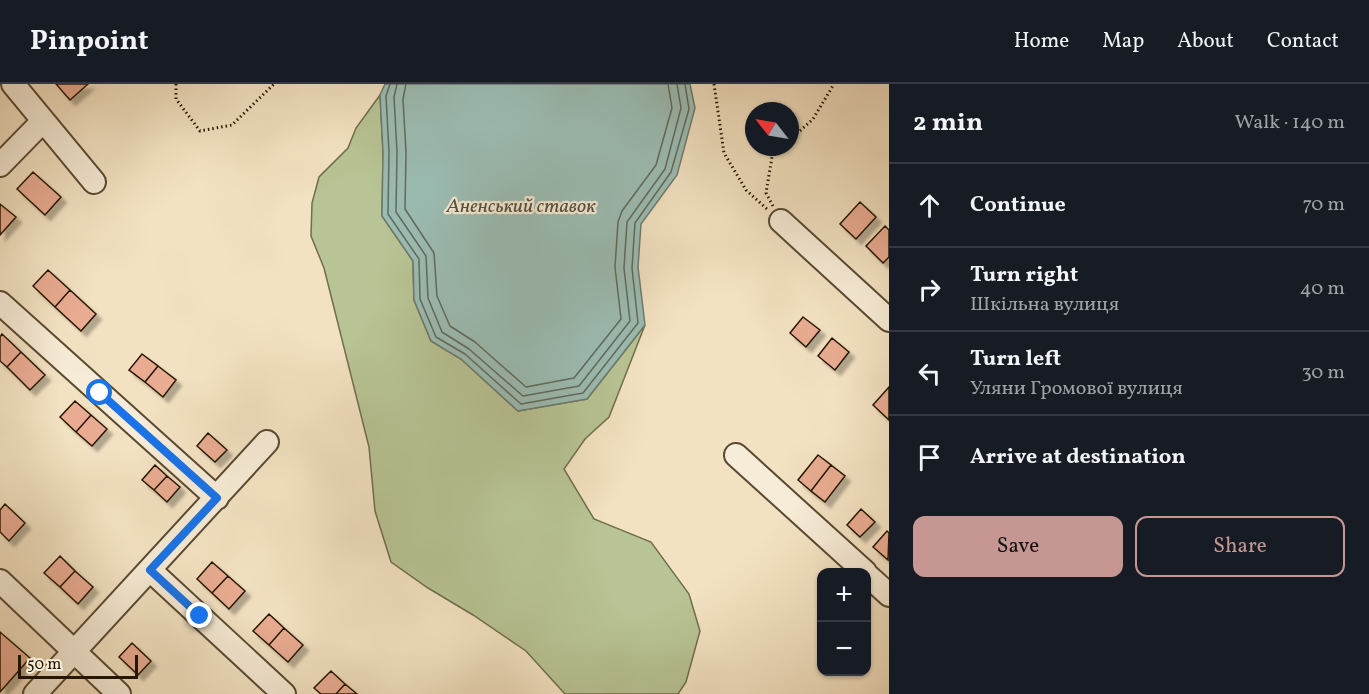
<!DOCTYPE html>
<html lang="en">
<head>
<meta charset="utf-8">
<style>
	body { margin:0; font-family:Vollkorn,serif; background:#242831; color:#f1f3f6 }
	.controls { position:absolute; right:18px; bottom:18px; display:grid; overflow:hidden; border-radius:12px; box-shadow:0 2px 4px #0004 }
	.controls button { width:54px; height:54px; display:grid; place-items:center; padding:0; border:0; border-bottom:2px solid #363941; background:#171b24; color:#f1f3f6; font:30px sans-serif }
	.compass { position:absolute; left:745px; top:18px; width:54px; height:54px; border-radius:50%; background:#171b24; box-shadow:0 2px 4px #0004; rotate:301deg }
	.scale { position:absolute; left:18px; bottom:15px; width:120px; box-sizing:border-box; padding-left:6px; border:3px solid #271702; border-top:0; font-size:16px; line-height:21px; white-space:nowrap; color:#271702; -webkit-text-stroke:4px #f7ecd7; paint-order:stroke }
	.stop { position:absolute; width:18px; height:18px; margin:-14px; border:4px solid #1a73e8; border-radius:50%; background:#fff }
	.stop.end { background:#1a73e8; border-color:#fff; box-shadow:0 2px 6px #0008 }
	.list { margin:0; padding:0; list-style:none }
	h2 { display:flex; justify-content:space-between; align-items:center; height:78px; margin:0; padding:0 24px; font-size:26px }
	h2 small { font-size:20px; font-weight:400; color:#9ea1a6 }
	.list li { display:grid; grid-template-columns:39px 1fr auto; gap:18px; align-items:center; box-sizing:border-box; height:84px; padding:0 24px; border-top:2px solid #363941 }
	.list b { display:block; font-size:22px; white-space:nowrap }
	.list p { margin:0; font-size:20px; white-space:nowrap; color:#9ea1a6 }
	.list em { font-size:20px; font-style:normal; color:#9ea1a6 }
	.actions { display:flex; gap:12px; padding:18px 24px }
	.actions a { flex:1; padding:14px 0; border:2px solid #c59692; border-radius:12px; text-align:center; font-size:21px; color:#c59692 }
	.actions .main { background:#c59692; color:#111 }
	.icon { flex:none; width:33px; height:33px; fill:none; stroke:currentColor; stroke-width:2; stroke-linecap:round; stroke-linejoin:round }
	.map { position:relative; flex:none; width:889px; height:610px; overflow:hidden }
	header { display:flex; align-items:center; gap:36px; box-sizing:border-box; height:84px; padding:0 30px; background:#171b24; border-bottom:2px solid #363941 }
	header strong { font-size:28px }
	nav { display:flex; gap:33px; margin-inline-start:auto; font-size:21px }
	main { display:flex }
	aside { flex:1; background:#171b24 }
	.map>svg:first-child { display:block }
</style>
</head>
<body>
<header>
<strong>Pinpoint</strong>
<nav><a>Home</a><a>Map</a><a>About</a><a>Contact</a></nav>
</header>
<main>
<div class="map">
<svg width="889" height="610" viewBox="0 0 889 610">
	<defs>
		<filter id="shadow"><feDropShadow dx="5.5" dy="5.5" stdDeviation="1.5" flood-color="#0004"/></filter>
	</defs>
	<rect width="100%" height="100%" fill="#f3e2c2"/>
	<filter id="stains"><feTurbulence type="fractalNoise" baseFrequency=".00333" numOctaves="4"/><feColorMatrix values="0 0 0 0 .2 0 0 0 0 .09 0 0 0 0 .02 0 0 0 .5 -.17"/></filter>
	<radialGradient id="worn" r=".72"><stop offset=".6" stop-color="#630" stop-opacity="0"/><stop offset="1" stop-color="#630" stop-opacity=".3"/></radialGradient>
	<path fill="#b8c495" stroke="#706e4c" stroke-width="1.5" d="M380 11 383 68 382 132 413 177 414 216 431 257 461 275 518 327 587 315 645 241 609 333 585 355 564 385 594 435 651 458 689 510 700 547 686 598 678 610H565L526 567 473 531 428 504 391 478 375 427 369 363 324 184 311 152 312 119 319 93 348 64 356 44Z"/>
	<path fill="#9bbdb4" stroke="#6d7b6d" stroke-width="1.5" d="M385 0H690L695 24 677 91 641 140 638 183 645 241 587 315 518 327 461 275 431 257 414 216 413 177 382 132 383 68 380 11Z"/>
	<g fill="none" stroke-linecap="round" stroke-linejoin="round">
		<path stroke="#616a5b" stroke-width="1.5" d="M390 0 386 12 389 68 388 130 419 175 420 215 436 253 465 270 521 320 583 309 638 239 632 184 635 139 671 88 689 25 685 0
			M397 0 394 13 397 68 396 128 426 172 428 214 442 248 469 265 523 312 579 302 630 237 624 184 627 138 665 85 681 24 677 0
			M406 0 403 15 406 68 405 125 434 169 437 212 450 242 475 258 526 303 574 294 621 235 615 183 618 138 622 127 656 81 672 24 668 0"/>
	</g>
	<path fill="#e9ac92" stroke="#271702" stroke-width="1.5" filter="url(#shadow)" d="M56 0H88L70 16Z
		M33 88 61 113 45 131 17 105Z
		M860 118 876 133 856 155 840 140Z
		M0 120 16 133 0 151Z
		M885 142 889 146V173L883 179 866 162Z
		M48 186 70 206 55 223 33 202Z
		M70 206 96 230 81 247 55 223Z
		M803 233 820 246 806 263 790 249Z
		M2 250 21 268 7 283 0 277V253Z
		M832 254 849 268 835 286 818 272Z
		M21 268 45 291 30 306 7 283Z
		M142 270 158 282 145 298 129 286Z
		M158 282 176 296 163 313 145 298Z
		M889 303V336L873 321Z
		M75 317 91 331 76 348 60 333Z
		M91 331 107 345 92 362 76 348Z
		M208 349 227 366 215 378 197 362Z
		M818 371 831 381 811 407 798 396Z
		M155 381 167 392 154 406 142 396Z
		M831 381 845 392 825 418 811 407Z
		M167 392 180 403 167 418 154 406Z
		M5 420 25 439 9 457 0 448V426Z
		M861 425 875 438 860 453 847 441Z
		M887 447 889 449 888 476 873 463Z
		M60 472 75 487 60 503 44 489Z
		M212 478 228 492 212 509 197 495Z
		M75 487 93 503 78 520 60 503Z
		M228 492 245 507 229 525 212 509Z
		M269 530 284 544 269 561 253 547Z
		M284 544 303 561 288 578 269 561Z
		M0 548 30 574 0 608Z
		M132 559 151 577 138 591 119 573Z
		M331 587 345 600 336 610H321L314 604Z
		M345 600 357 610H336Z"/>
	<g fill="none" stroke-linecap="round" stroke-linejoin="round">
		<defs>
			<path id="minor" d="M13 0 94 98
				M0 81 43 37
				M781 137 889 236
				M0 219 217 414
				M736 371 865 488
				M150 486 284 610
				M866 490 889 511
				M0 497 119 610
				M35 610 267 358"/>
		</defs>
		<use href="#minor" stroke="#5a4a32" stroke-width="26"/>
		<path stroke="#271702" stroke-width="3" stroke-dasharray="1.5 3" stroke-linecap="butt" d="M176 0V15L200 47 232 41 274 0
			M714 0 724 69 746 106 768 126
			M790 56 813 35 834 0
			M773 122 766 109 772 73 783 63"/>
		<use href="#minor" stroke="#f7ecd7" stroke-width="22"/>
	</g>
	<g fill="none" stroke-linecap="round" stroke-linejoin="round">
		<path stroke="#1a73e8" stroke-width="8" d="M100 309 217 414 150 486 200 532"/>
	</g>
	<g text-anchor="middle" stroke-width="4.5" stroke-linejoin="round" paint-order="stroke">
		<g font-size="20" font-style="italic" fill="#505140" stroke="#f7ecd7">
			<text x="521" y="128">Аненський ставок</text>
		</g>
	</g>
	<rect width="100%" height="100%" filter="url(#stains)"/>
	<rect width="100%" height="100%" fill="url(#worn)"/>
</svg>
<div class="controls">
<button>+</button>
<button>−</button>
</div>
<svg class="compass" viewBox="-18 -18 36 36"><path d="M0-13l5 13h-10z" fill="#e53935"/><path d="M0 13l5-13h-10z" fill="#9ea1a6"/></svg>
<div class="scale">50 m</div>
<div class="stop" style="left:100px;top:309px"></div>
<div class="stop end" style="left:200px;top:532px"></div>
</div>
<aside>
<h2>2 min<small>Walk · 140 m</small></h2>
<ul class="list">
<li><svg class="icon" aria-label="ahead" viewBox="0 0 24 24"><path d="M12 20V5M6 11l6-6 6 6"/></svg><div><b>Continue</b></div><em>70 m</em></li>
<li><svg class="icon" aria-label="right" viewBox="0 0 24 24"><path d="M7 20v-9h11M14 6l5 5-5 5"/></svg><div><b>Turn right</b><p>Шкільна вулиця</p></div><em>40 m</em></li>
<li><svg class="icon" aria-label="left" viewBox="0 0 24 24"><path d="M17 20v-9H6M10 6l-5 5 5 5"/></svg><div><b>Turn left</b><p>Уляни Громової вулиця</p></div><em>30 m</em></li>
<li><svg class="icon" aria-label="arrive" viewBox="0 0 24 24"><path d="M6 21V4h12l-3 4 3 4H6"/></svg><div><b>Arrive at destination</b></div></li>
</ul>
<div class="actions"><a class="main">Save</a><a>Share</a></div>
</aside>
</main>
</body>
</html>
